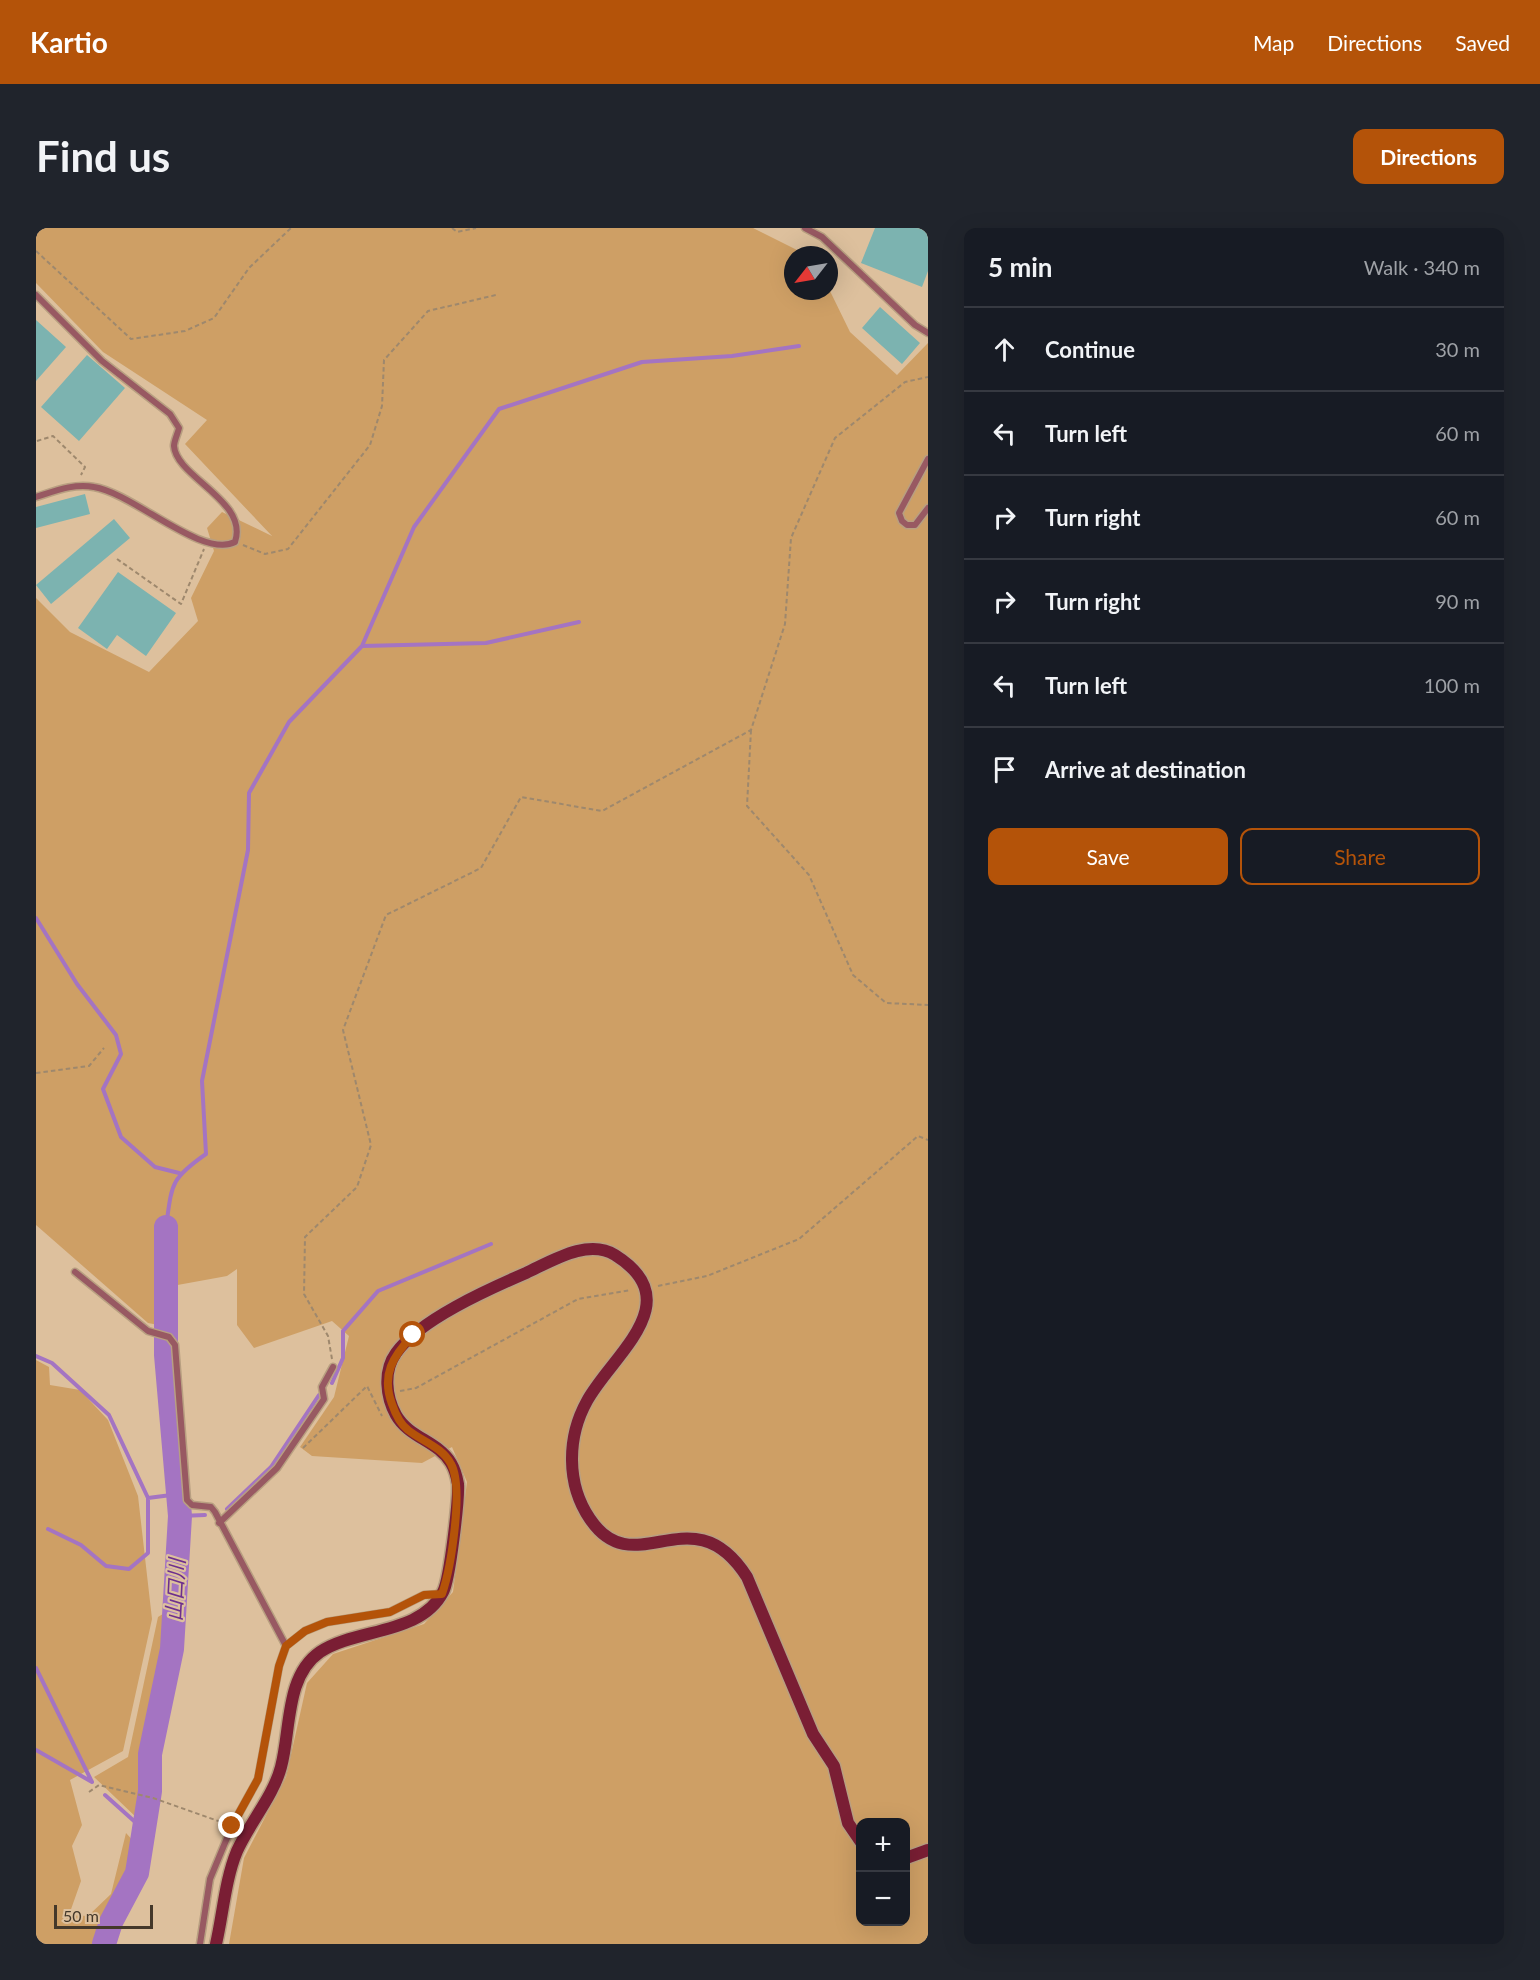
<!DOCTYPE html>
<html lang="en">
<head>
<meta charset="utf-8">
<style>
	body { margin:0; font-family:Lato,"Noto Sans JP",sans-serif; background:#20242c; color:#f1f3f6 }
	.controls { position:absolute; right:18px; bottom:18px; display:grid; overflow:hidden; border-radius:12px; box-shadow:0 6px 24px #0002 }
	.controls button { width:54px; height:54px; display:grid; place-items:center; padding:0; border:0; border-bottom:2px solid #363941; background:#171b24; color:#f1f3f6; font:30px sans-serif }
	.compass { position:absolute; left:748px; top:18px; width:54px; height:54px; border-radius:50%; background:#171b24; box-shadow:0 6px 24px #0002; rotate:239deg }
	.scale { position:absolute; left:18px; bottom:15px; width:99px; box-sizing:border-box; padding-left:6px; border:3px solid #44382a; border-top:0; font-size:16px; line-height:21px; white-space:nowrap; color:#44382a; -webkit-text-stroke:4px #ddc09d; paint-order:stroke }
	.stop { position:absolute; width:18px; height:18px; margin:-14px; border:4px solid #b45309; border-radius:50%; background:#fff }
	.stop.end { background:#b45309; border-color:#fff; box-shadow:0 2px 6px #0008 }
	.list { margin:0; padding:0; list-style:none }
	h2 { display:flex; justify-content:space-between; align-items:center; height:78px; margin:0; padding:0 24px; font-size:26px }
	h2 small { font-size:20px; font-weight:400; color:#9ea1a6 }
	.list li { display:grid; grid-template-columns:39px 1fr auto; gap:18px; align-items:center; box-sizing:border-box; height:84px; padding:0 24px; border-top:2px solid #363941 }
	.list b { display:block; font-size:22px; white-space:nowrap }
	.list em { font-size:20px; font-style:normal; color:#9ea1a6 }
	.actions { display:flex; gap:12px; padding:18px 24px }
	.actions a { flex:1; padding:14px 0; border:2px solid #b45309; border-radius:12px; text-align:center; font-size:21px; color:#b45309 }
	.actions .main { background:#b45309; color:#fff }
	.icon { flex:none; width:33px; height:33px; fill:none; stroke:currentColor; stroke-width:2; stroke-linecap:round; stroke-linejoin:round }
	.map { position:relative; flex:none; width:892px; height:1716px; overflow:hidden; border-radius:12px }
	header { display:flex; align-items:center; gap:36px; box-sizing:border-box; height:84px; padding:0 30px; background:#b45309; color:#fff }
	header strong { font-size:28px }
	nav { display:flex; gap:33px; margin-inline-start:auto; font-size:21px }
	.intro { display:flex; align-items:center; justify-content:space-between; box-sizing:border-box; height:144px; padding:0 36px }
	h1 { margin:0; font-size:42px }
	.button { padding:15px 27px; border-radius:12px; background:#b45309; color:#fff; font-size:21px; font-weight:700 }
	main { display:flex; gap:36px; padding:0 36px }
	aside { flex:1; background:#171b24; border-radius:12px; box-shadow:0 6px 24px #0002 }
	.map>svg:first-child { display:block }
</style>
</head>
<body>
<header>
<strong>Kartio</strong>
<nav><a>Map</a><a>Directions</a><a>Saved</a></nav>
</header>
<div class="intro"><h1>Find us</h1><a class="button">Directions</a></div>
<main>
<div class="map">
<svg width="892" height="1716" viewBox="0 0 892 1716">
	<rect width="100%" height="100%" fill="#ddc09d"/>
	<path fill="#ce9f65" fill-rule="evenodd" d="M0 0H717L771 27H757V63L793 61 814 104 861 147 892 115V1716H193L208 1630 250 1549 271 1455 297 1426 388 1396 417 1364 431 1254 416 1219 386 1235 276 1228 264 1219 298 1169 313 1108 296 1093 218 1120 201 1097V1041L191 1048 136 1058 138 1100 112 1095 0 997V370L34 404 113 444 162 393 155 370 178 323 171 300 186 284 236 308 149 216 171 192 67 124 0 55ZM825 1594H870V1694H825Z
		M0 1132 13 1139 14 1157 44 1162 72 1192 102 1268 116 1391 87 1523 34 1552 46 1597 36 1618 45 1653 33 1687 52 1688 75 1666 90 1605 100 1616 97 1643 68 1692 60 1716H0Z
		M130 1384 129 1417 106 1518 102 1591 58 1549 92 1529 122 1389Z"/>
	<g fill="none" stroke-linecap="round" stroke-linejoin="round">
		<path stroke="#a474c2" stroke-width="4" d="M326 418 450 415 543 394
			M0 690 41 756 80 807 85 826 67 861 85 909 119 939 143 945
			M130 999C136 956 134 951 170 926L166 853 212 622 213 565 253 494 326 418 378 299 463 181 606 134 696 128 763 118
			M0 1128 16 1135 73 1187 112 1270 143 1266
			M296 1155 307 1130V1103L342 1063 455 1016
			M191 1281 235 1239 283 1167
			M144 1288 169 1287
			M12 1301 45 1317 70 1338 93 1341 112 1325V1270
			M0 1440 56 1554 0 1522
			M69 1567 98 1593 107 1607"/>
		<path stroke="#a474c2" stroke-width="24" d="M68 1716 75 1694 101 1645 114 1563V1526L136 1421 144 1288 130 1127V999"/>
	</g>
	<path fill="#7cb3b0" d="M839 0H892V43L886 59 825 35Z
		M844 79 884 115 866 136 826 100Z
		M0 92 30 119 0 153Z
		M51 127 89 160 43 213 5 179Z
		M49 266 54 286 0 300V279Z
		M78 291 94 310 15 376 0 357Z
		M82 344 140 385 110 428 81 407 71 421 42 400Z"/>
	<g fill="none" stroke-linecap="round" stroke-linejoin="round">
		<defs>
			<path id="street" d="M769 0 786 9 879 97 892 105
				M0 67 66 133 134 186 143 200C142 205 138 213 138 218 140 249 213 273 199 314 166 331 97 265 58 259 38 255 19 263 0 269
				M892 231 863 285 866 293 871 297H879L892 280
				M39 1044 112 1103 133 1109 139 1117 151 1272 156 1277 175 1279 179 1284 250 1418
				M183 1295 241 1240 288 1171 286 1159 297 1139
				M164 1716 174 1651 196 1598 222 1551 243 1438 250 1418 269 1403 291 1394 354 1384 388 1367 404 1366"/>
			<path id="secondary" d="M870 1630 892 1622
				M180 1716C187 1686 189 1652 201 1623 214 1594 237 1569 245 1539 255 1502 249 1448 284 1424 320 1400 385 1407 407 1364 414 1351 423 1271 422 1256 421 1250 418 1240 415 1235 402 1213 373 1210 360 1187 350 1169 347 1143 360 1125 383 1092 453 1061 490 1045 516 1033 552 1010 579 1027 654 1074 576 1127 551 1173 531 1209 530 1256 554 1291 599 1358 656 1263 711 1349L777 1506 798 1538 812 1595 825 1614"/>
		</defs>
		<use href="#street" stroke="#b89f81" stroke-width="9"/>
		<use href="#secondary" stroke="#b89f81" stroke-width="15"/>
		<path stroke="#9e886d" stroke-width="2" stroke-dasharray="4.5 3" stroke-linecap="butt" d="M416 0 421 4 440 0
			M0 23 95 111 149 103 178 90 213 40 255 0
			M1 213 17 208 49 239 45 247
			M207 317 229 326 252 321 334 217 346 178 348 132 392 83 460 67
			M81 331 145 376 168 321
			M715 502 711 578 773 647 817 747 850 775 892 777
			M0 845 53 838 68 820
			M622 1058 671 1048 763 1011 882 908 892 912
			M296 1131 292 1108 268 1066 269 1009 321 959 335 917 307 802 350 687 445 640 485 569 566 583 715 502 749 396 755 310 799 210 869 154 892 149
			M364 1163 380 1160 542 1071 595 1062
			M267 1220 331 1158 346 1188
			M53 1564 63 1557 117 1570 188 1595"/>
		<use href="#street" stroke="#985962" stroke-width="6"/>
		<use href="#secondary" stroke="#7a1e34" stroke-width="12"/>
	</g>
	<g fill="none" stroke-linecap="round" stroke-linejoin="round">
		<path stroke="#b45309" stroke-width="8" d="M196 1598 222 1551 243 1438 250 1418 269 1403 291 1394 354 1384 388 1367 406 1366C415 1340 428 1259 415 1236 406 1219 387 1214 372 1202 364 1196 359 1185 356 1176 345 1147 357 1128 377 1107"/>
	</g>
	<g text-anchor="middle" stroke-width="4.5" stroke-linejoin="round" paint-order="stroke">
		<g font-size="21" font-style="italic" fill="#6d2f8e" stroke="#ddc09d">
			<text transform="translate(140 1362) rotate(-87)" y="7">山口川</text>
		</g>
	</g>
</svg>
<div class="controls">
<button>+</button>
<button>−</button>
</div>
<svg class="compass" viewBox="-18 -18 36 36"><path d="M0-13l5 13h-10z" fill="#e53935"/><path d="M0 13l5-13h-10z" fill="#9ea1a6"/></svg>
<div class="scale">50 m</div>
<div class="stop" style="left:377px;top:1107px"></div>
<div class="stop end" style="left:196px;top:1598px"></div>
</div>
<aside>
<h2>5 min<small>Walk · 340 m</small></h2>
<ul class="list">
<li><svg class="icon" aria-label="ahead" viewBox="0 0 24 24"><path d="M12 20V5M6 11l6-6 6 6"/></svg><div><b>Continue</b></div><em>30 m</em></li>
<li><svg class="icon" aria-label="left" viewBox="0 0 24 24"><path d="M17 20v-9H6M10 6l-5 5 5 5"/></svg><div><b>Turn left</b></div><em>60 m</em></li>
<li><svg class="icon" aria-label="right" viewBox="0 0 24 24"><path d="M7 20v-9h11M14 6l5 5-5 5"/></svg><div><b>Turn right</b></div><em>60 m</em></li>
<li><svg class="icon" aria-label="right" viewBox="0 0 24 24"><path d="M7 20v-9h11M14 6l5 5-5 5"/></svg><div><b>Turn right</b></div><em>90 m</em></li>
<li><svg class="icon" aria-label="left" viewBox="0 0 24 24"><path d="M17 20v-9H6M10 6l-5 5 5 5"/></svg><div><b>Turn left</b></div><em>100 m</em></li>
<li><svg class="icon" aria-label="arrive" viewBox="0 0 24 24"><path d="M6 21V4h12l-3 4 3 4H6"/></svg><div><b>Arrive at destination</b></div></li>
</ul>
<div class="actions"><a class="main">Save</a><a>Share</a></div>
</aside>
</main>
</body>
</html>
